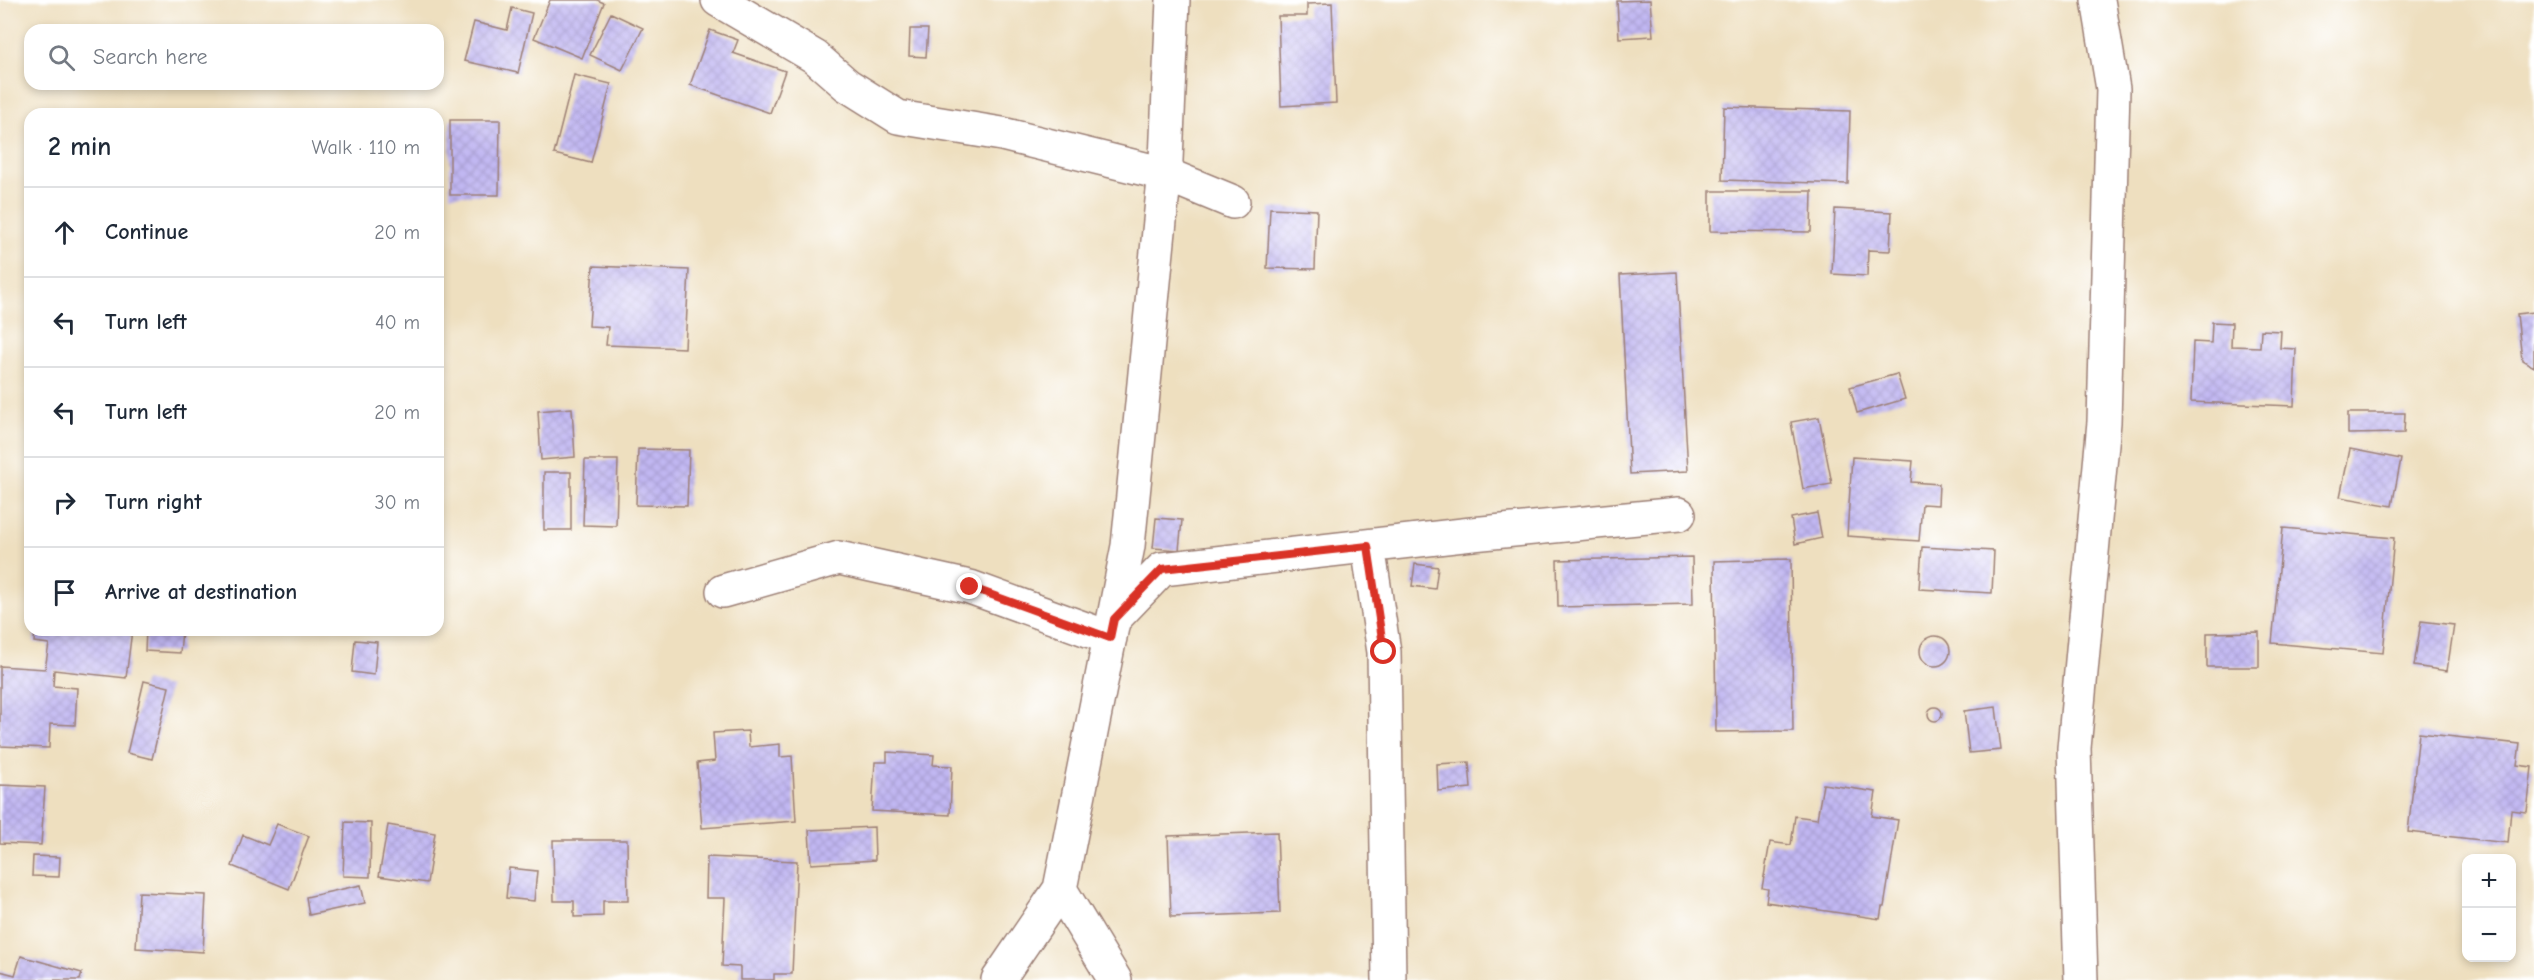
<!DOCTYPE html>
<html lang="en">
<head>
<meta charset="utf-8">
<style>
	body { margin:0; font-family:"Comic Neue",sans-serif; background:#f2f2f3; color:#1f2937 }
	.controls { position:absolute; right:18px; bottom:18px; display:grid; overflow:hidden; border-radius:12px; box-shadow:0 3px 9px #0003 }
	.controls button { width:54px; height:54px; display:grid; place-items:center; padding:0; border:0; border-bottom:2px solid #e0e1e3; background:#fff; color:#1f2937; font:30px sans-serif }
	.stop { position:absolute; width:18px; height:18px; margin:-14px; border:4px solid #d93025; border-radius:50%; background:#fff }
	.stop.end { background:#d93025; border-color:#fff; box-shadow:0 2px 6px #0008 }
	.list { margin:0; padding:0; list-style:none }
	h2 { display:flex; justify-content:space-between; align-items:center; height:78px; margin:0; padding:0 24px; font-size:26px }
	h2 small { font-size:20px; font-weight:400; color:#747a83 }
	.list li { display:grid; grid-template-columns:39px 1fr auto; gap:18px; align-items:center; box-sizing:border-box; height:90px; padding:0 24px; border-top:2px solid #e0e1e3 }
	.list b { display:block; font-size:22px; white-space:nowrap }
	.list em { font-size:20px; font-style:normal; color:#747a83 }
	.icon { flex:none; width:33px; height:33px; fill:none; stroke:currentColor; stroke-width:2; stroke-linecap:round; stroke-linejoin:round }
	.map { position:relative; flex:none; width:2534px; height:980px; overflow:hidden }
	.search { position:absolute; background:#fff; box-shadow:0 3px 9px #0003; left:24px; top:24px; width:420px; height:66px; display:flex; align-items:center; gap:15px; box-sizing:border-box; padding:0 21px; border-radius:18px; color:#747a83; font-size:22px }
	.panel { position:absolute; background:#fff; box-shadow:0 3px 9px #0003; left:24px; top:108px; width:420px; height:528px; border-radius:18px }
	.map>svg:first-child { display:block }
</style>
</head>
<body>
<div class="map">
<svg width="2534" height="980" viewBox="0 0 2534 980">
	<defs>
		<pattern id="building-cross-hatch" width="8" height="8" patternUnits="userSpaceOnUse" patternTransform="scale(1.5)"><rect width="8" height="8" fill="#c1b7f2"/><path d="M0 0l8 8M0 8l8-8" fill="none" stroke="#a79dd0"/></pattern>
	</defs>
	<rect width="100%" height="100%" fill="#fff"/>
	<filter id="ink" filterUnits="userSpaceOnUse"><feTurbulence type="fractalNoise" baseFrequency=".0167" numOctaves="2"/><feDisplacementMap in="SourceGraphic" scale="12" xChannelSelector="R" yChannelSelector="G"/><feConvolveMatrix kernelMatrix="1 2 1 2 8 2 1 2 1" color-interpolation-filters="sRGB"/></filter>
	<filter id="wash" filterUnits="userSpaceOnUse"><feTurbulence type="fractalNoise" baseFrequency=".008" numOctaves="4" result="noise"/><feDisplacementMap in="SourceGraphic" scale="24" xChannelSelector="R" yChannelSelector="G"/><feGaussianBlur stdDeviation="1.35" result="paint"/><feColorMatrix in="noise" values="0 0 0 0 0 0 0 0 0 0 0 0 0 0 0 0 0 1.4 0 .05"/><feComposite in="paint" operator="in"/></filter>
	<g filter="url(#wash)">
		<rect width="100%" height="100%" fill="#eedfbf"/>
		<g id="blocks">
			<path fill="url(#building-cross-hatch)" d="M550 0H597L604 3 582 58 534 38Z
				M1650 0 1653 36 1619 38 1617 1Z
				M1332 3 1336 103 1281 106 1278 16H1307V4Z
				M512 8 532 13 518 73 464 61 474 22 507 30Z
				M611 13 643 28 622 70 590 55Z
				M910 29H928L926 57 909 56Z
				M710 30 738 40 733 53 785 71 770 113 690 85Z
				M574 75 611 84 591 163 554 154Z
				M1724 107 1850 111 1848 184 1722 180Z
				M450 120H500L499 195H450Z
				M1710 191H1812L1811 232 1710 231Z
				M1270 208 1317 210 1315 269 1267 268Z
				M1835 209 1892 212 1890 251 1868 250 1867 276 1832 274Z
				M593 266 689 270 685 348 606 345 608 327 589 326Z
				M1677 272 1688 471 1630 474 1620 275Z
				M2534 312V367L2522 360 2517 314Z
				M2212 322 2232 323 2231 346 2260 347 2261 330 2281 331 2280 348 2296 349 2294 406 2191 402 2193 342 2211 343Z
				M1897 374 1905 399 1857 413 1850 387Z
				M572 408 575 457 541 460 538 411Z
				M2348 413H2405L2404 433 2348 434Z
				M1819 417 1832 484 1803 489 1791 422Z
				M638 449 689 450 687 506 636 505Z
				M2350 449 2401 459 2392 506 2340 497Z
				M1852 457 1913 461 1911 482 1939 484 1938 505 1922 504 1919 541 1847 536Z
				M585 460H618L616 526 583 525Z
				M544 472H571V530H544Z
				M1817 513 1822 538 1795 544 1791 518Z
				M1156 518 1182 520 1179 550 1153 548Z
				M2283 528 2394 538 2383 653 2272 643Z
				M1922 547 1994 551 1992 593 1919 589Z
				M1692 557 1693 604 1558 607 1557 560Z
				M1791 559 1793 731 1716 732 1714 561Z
				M1415 564 1438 567 1435 589 1412 586Z
				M2421 621 2454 625 2447 671 2414 666Z
				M35 630H132L126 678 54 670 53 686 77 688 75 725 50 724 49 748 0 746V666L45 669 49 644 34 642Z
				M146 630H182L180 653 145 651Z
				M2259 632V667H2207V633Z
				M1920 651a15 15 0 1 1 30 0a15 15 0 1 1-30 0Z
				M355 640 377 642 374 675 352 672Z
				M144 681 169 687 152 759 127 753Z
				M1928 714a7 7 0 1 1 14 0a7 7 0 1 1-14 0Z
				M1996 707 2001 750 1969 753 1964 711Z
				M748 731 749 747 780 744V757L792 756 796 821 702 828 697 763 715 761 713 733Z
				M2419 733 2520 744 2517 765 2532 767 2527 812 2511 810 2508 843 2408 832Z
				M887 752 934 755 933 765 952 766 950 815 872 811 875 762H887Z
				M1469 762 1471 788 1438 791 1437 764Z
				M1823 784 1876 792 1872 816 1898 820 1884 907H1882L1880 919 1766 902 1768 889 1762 888 1770 842 1791 845 1795 816 1817 819Z
				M0 785 45 787 41 845 0 843Z
				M345 822 371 823 370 877 343 876Z
				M277 824 309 836 289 889 232 866 243 835 268 845Z
				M388 825 435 833 427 883 379 876Z
				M874 827 875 860 811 864 809 830Z
				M1277 832 1280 913 1171 917 1168 836Z
				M553 840H627L628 901H603V916L574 917V901H554Z
				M33 856 60 857 59 877 32 876Z
				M707 857 797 861 792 974H774V980H740V967L722 966 725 898H706Z
				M509 868 537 871 534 901 506 898Z
				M361 885 365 903 309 915 306 897Z
				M139 892 206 895 203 952 136 948Z
				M21 956 82 973 80 980H0V971L15 975Z"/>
		</g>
	</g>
	<g filter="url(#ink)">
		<use href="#blocks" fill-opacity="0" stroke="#9c7f75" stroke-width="1.5"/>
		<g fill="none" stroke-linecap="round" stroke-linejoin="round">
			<defs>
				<path id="minor" d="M718 0 815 57 847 85 898 117 1002 134 1165 174 1233 202
					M1368 546 1384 652 1389 980
					M723 591 839 558 970 587 1110 638
					M1114 619 1162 569 1472 534 1679 514
					M1060 889 1115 980
					M998 980 1060 889 1128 546 1166 160 1173 0
					M2081 980 2074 748 2104 422 2113 89 2098 0"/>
			</defs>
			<use href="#minor" stroke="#9c7f75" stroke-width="36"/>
			<use href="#minor" stroke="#fff" stroke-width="33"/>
		</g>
	</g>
	<g fill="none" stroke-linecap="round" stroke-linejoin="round" filter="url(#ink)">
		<path stroke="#d93025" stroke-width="8" d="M970 587 1110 638 1114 619 1162 569 1368 546 1384 652"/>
	</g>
</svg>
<div class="controls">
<button>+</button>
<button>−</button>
</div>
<div class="stop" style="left:1384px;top:652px"></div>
<div class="stop end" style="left:970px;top:587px"></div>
<div class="search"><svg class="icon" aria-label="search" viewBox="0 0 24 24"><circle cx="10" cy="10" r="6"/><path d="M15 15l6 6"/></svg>Search here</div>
<section class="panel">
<h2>2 min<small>Walk · 110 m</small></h2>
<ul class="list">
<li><svg class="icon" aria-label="ahead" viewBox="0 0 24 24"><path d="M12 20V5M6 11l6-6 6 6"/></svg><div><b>Continue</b></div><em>20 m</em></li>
<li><svg class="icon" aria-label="left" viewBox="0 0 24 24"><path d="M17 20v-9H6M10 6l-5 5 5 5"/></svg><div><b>Turn left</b></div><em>40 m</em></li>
<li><svg class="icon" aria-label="left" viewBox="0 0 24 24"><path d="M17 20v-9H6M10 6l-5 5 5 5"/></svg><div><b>Turn left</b></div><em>20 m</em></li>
<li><svg class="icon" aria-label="right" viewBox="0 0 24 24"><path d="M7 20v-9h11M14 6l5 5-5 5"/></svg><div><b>Turn right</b></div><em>30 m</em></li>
<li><svg class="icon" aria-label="arrive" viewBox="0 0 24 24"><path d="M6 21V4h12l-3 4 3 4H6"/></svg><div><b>Arrive at destination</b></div></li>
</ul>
</section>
</div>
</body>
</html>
